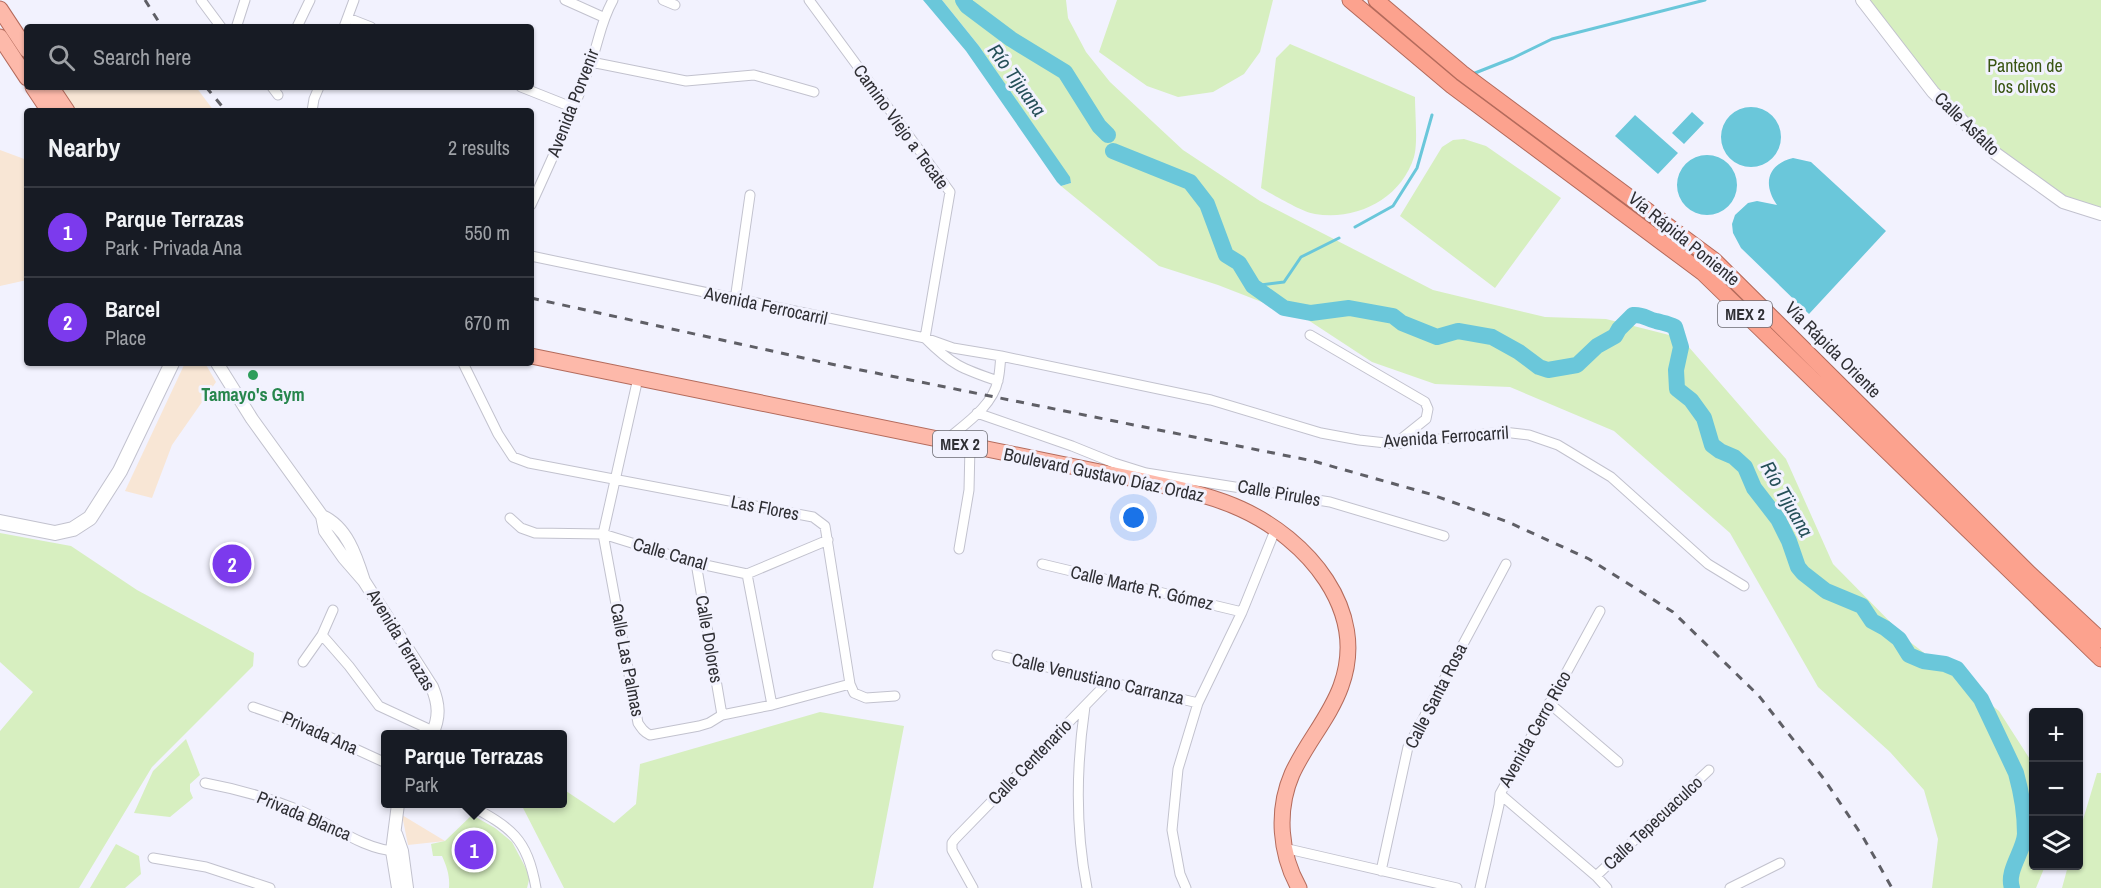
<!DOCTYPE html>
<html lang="en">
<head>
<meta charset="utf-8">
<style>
	body { margin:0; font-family:"Archivo Narrow",sans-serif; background:#242831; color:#f1f3f6 }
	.controls { position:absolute; right:18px; bottom:18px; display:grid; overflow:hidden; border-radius:6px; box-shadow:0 2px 4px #0004 }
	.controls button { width:54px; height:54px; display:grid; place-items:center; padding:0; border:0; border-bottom:2px solid #363941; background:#171b24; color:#f1f3f6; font:30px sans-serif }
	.you { position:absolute; left:1134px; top:518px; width:21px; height:21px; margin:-15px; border:4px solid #fff; border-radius:50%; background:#1a73e8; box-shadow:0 0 0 9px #1a73e833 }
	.badge { display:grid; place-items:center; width:39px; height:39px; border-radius:50%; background:#7c3aed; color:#fff; font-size:20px; font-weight:700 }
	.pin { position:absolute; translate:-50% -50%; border:3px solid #fff; box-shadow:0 2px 6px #0006 }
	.popup { position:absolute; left:381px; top:730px; width:186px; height:78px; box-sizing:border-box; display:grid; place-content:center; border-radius:6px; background:#171b24; filter:drop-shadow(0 2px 4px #0005); font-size:20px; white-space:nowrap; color:#9ea1a6 }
	.popup b { font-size:22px; color:#f1f3f6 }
	.popup::after { content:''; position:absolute; left:50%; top:100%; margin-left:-12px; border:12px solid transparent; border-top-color:#171b24 }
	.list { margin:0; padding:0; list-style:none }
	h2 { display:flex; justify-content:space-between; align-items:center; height:78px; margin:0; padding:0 24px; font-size:26px }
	h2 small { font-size:20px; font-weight:400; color:#9ea1a6 }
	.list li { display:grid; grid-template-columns:39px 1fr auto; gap:18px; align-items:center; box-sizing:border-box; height:90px; padding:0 24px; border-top:2px solid #363941 }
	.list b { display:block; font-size:22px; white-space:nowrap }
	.list p { margin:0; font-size:20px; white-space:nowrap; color:#9ea1a6 }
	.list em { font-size:20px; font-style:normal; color:#9ea1a6 }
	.icon { flex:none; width:33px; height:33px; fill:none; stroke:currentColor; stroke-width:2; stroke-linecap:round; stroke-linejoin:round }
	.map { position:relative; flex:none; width:2101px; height:888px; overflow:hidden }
	.search { position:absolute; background:#171b24; box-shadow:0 2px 4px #0004; left:24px; top:24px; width:510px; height:66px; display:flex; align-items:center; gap:15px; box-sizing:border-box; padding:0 21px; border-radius:6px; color:#9ea1a6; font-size:22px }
	.panel { position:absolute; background:#171b24; box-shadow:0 2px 4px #0004; left:24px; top:108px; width:510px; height:258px; border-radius:6px }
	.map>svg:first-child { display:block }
</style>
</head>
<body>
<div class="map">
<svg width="2101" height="888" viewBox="0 0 2101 888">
	<rect width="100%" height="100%" fill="#f2f2fe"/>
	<path fill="#f8e6d5" d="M56 87H196L214 111H72Z
		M0 150 27 160V280L0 286Z
		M185 363H205L216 382 172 445 152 498 125 491Z
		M402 815 445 841 408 845Z"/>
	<path fill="#d7efc0" d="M942 0H1066L1068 18 1086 52 1110 82 1183 150 1260 201 1433 290 1545 317 1606 319 1681 338 1786 459 1833 564 1910 642 1999 711 2033 764 2034 866H2045L2036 888H1932L1938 839 1924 790 1890 752 1818 687 1730 533 1614 431 1510 387 1435 384 1372 362 1308 320 1218 285 1159 266 1061 186 1071 183 1069 177 979 46Z
		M1117 0H1273L1260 52 1244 74 1213 92 1178 97 1147 86 1099 52Z
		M1862 0H2101V214L2063 202 1995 153 1933 92Z
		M1290 44 1415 97C1415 113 1418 144 1414 157 1401 199 1356 221 1315 214 1302 212 1274 195 1261 188L1276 58Z
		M1464 139 1486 146 1561 198 1495 288 1400 216 1442 147 1453 140Z
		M0 533 71 546 137 590 254 653 253 666 152 767 79 888H0V731L33 692 0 662Z
		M820 712 904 726 873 888H564L521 804H562L563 789 614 823 636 804 640 764Z
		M186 739 200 775 190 784V791L193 798 170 817 134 813 153 771Z
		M2097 773H2101V888H2062L2068 866H2078L2079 833Z
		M472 815 495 828 512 842 530 876 527 888H449C450 876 447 867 442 856H433L431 844 445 841Z
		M116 844 139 856 141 874 125 888H90Z"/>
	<path fill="#6ac7da" d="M923 0H942L979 46 1070 177 1071 183 1061 186 1057 182 966 51Z
		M1721 137a30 30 0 1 1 60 0a30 30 0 1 1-60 0Z
		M1692 112 1704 123 1684 144 1672 133Z
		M1635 115 1678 153 1658 174 1615 136Z
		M1677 185a30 30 0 1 1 60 0a30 30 0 1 1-60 0Z
		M1793 158 1811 162 1886 231 1809 314 1741 248 1733 233 1732 224 1735 215 1748 203 1757 201 1777 205C1762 184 1768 164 1793 158Z"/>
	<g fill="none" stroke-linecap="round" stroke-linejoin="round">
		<path stroke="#6ac7da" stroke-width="3" d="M1475 73 1513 58 1552 39 1705 0
			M1355 227 1393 206 1417 168 1432 115
			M1253 286 1284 282 1301 257 1339 238"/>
		<path stroke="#6ac7da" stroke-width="16" d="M963 0 967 6 1011 39 1065 72 1099 126 1108 135
			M1113 151 1190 182 1207 204 1226 255 1239 263 1253 286 1284 308 1311 313 1349 308 1393 316 1402 323 1437 337 1458 331 1492 337 1519 352 1539 367 1548 370 1577 365 1597 346 1615 336 1619 329 1633 315C1643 314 1647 319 1656 321 1663 323 1668 323 1675 327L1681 347 1676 370 1677 389 1691 400 1704 418 1712 445 1720 451 1734 457 1745 467 1754 488 1778 519 1789 541 1798 567 1803 573 1826 591 1862 606 1872 621 1885 628 1899 639 1909 655 1923 661 1945 664 1957 669 1981 699 2016 773C2021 791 2025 816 2025 834 2024 851 2006 871 2012 888"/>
		<defs>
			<path id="minor" d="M201 0 221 27
				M565 0 603 17
				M663 0 675 5
				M809 0 950 192 925 338C952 365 962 369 998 381
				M348 18 371 27
				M237 25 245 0
				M297 27 310 0
				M344 27 354 0
				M591 62 686 81 754 75 814 92
				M272 87 278 95
				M521 87 574 108
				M312 111 314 99 319 87
				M531 205C552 159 573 113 590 65 599 42 600 23 613 0
				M531 256 925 338 953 348 1001 356 1211 400 1321 433 1359 440 1395 444 1503 432 1529 435 1558 445 1611 477 1708 564 1744 586
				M735 300 750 195
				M1310 335 1425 402 1428 409 1426 419 1396 443
				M463 363 498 434 513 457 529 463 813 517 825 526 850 684 854 693 866 698 895 696
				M638 378 603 534 638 723C642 729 644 732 650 735L699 726 709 723 722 715 772 705 850 684
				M977 413 1072 446 1114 463 1146 473 1330 502 1444 536
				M946 440C965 424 993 406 998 380 1000 372 1000 363 1001 356
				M510 518 521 528 535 533 603 534 696 563 747 574 828 540
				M959 549 969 490 970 446
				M696 563 722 715
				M1042 564 1242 612
				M747 574 772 705
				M322 635 349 666 379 706 433 731
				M997 655 1198 703
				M303 662 322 635 333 610
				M1549 703 1618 762
				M1085 706C1076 768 1075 827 1087 888
				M253 707 299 723 386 763
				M205 783C237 789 269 798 299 810 328 822 365 851 397 851
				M1500 794 1596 876 1607 888
				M468 804C511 828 527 837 536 888
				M1284 848 1457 888
				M153 858 206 867 270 888
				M1381 871 1408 747 1506 564
				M1596 876 1709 770
				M973 888 952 850V843L955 839 1109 681
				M1186 888 1180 874 1172 830 1178 769 1198 703 1242 612 1276 528
				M1480 888 1499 805 1500 794 1600 611
				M1730 888 1780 863"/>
			<path id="tertiary" d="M1862 0 1933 92 1995 153 2063 202 2101 214
				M217 363 252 419 322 516C347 527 356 556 364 581
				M322 516 325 531 344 558 364 581 432 687C439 704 440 717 432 734
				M398 804 392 851 398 888
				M396 834 402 851 407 888"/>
			<path id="secondary" d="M0 522 55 533 73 529 90 518 120 471 172 363"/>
			<path id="primary" d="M0 9 27 50
				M0 37 27 78
				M33 87 49 111
				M51 87 67 111
				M531 356 1144 481C1177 489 1211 495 1241 509 1307 539 1369 610 1341 686 1330 717 1306 743 1292 774 1276 811 1280 854 1299 888"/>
			<path id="trunk" d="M1350 0 1452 86 1703 273 2101 659
				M1376 0 1462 73 1714 260 2030 574 2101 640"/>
		</defs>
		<use href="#minor" stroke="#c2c2ce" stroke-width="11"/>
		<use href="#tertiary" stroke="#c2c2ce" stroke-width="14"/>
		<use href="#secondary" stroke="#c2c2ce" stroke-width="16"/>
		<use href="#primary" stroke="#b46b5c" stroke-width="17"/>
		<use href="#trunk" stroke="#b46b5c" stroke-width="17"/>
		<use href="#minor" stroke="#fff" stroke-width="9"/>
		<use href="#tertiary" stroke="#fff" stroke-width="12"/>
		<use href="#secondary" stroke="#fff" stroke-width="14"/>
		<use href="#primary" stroke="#fdb9aa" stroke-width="15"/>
		<use href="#trunk" stroke="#fca28e" stroke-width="15"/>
		<path stroke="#5f5f66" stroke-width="3" stroke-dasharray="8 8" stroke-linecap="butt" d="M145 0 162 27
			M206 87 226 111
			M531 298 831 364 1313 461 1430 494 1508 522 1589 559 1673 612 1759 696 1824 779 1863 837 1892 888"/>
	</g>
	<circle fill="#2e9e5b" stroke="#f2f2fe" stroke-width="2" cx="253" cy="375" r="6"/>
	<g text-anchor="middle" stroke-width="6" stroke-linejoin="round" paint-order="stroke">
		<g fill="#f2f2fe" stroke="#6a6a71" stroke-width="1.5">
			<rect x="1718" y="301" width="54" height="26" rx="4.5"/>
			<rect x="933" y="431" width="54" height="26" rx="4.5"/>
		</g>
		<g font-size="16" font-weight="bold" fill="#2f2f34">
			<text x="1745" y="320">MEX 2</text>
			<text x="960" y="450">MEX 2</text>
		</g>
		<g font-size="18" fill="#395513" stroke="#f2f2fe">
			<text x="2025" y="72">Panteon de<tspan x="2025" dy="21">los olivos</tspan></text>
		</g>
		<g font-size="18" fill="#2f2f34" stroke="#f2f2fe">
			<text transform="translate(573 103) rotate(-69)" y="6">Avenida Porvenir</text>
			<text transform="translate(1967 124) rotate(44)" y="6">Calle Asfalto</text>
			<text transform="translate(901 127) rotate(54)" y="6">Camino Viejo a Tecate</text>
			<text transform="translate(1684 239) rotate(39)" y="6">Vía Rápida Poniente</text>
			<text transform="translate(766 306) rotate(12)" y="6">Avenida Ferrocarril</text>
			<text transform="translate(1833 350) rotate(45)" y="6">Vía Rápida Oriente</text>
			<text transform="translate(1446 437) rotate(-4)" y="6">Avenida Ferrocarril</text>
			<text transform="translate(1104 475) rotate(12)" y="6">Boulevard Gustavo Díaz Ordaz</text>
			<text transform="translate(1279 493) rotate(10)" y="6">Calle Pirules</text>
			<text transform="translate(765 508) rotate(11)" y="6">Las Flores</text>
			<text transform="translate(670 554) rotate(16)" y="6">Calle Canal</text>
			<text transform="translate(1142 588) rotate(13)" y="6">Calle Marte R. Gómez</text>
			<text transform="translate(709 639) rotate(80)" y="6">Calle Dolores</text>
			<text transform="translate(401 640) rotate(59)" y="6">Avenida Terrazas</text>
			<text transform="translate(627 660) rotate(79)" y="6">Calle Las Palmas</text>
			<text transform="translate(1098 679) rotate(13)" y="6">Calle Venustiano Carranza</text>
			<text transform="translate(1436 696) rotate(-63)" y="6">Calle Santa Rosa</text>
			<text transform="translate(1535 729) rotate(-61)" y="6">Avenida Cerro Rico</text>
			<text transform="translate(320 733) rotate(24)" y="6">Privada Ana</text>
			<text transform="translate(1030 762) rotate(-46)" y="6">Calle Centenario</text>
			<text transform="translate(304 816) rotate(23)" y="6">Privada Blanca</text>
			<text transform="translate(1653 823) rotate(-43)" y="6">Calle Tepecuaculco</text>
		</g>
		<g font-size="18" font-weight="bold" fill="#27864d" stroke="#f2f2fe">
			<text x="253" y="401">Tamayo's Gym</text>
		</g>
		<g font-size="20" font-style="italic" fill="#254f58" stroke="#f2f2fe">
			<text transform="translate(1017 80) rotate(54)" y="7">Río Tijuana</text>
			<text transform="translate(1787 499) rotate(60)" y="7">Río Tijuana</text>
		</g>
	</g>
</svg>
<div class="controls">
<button>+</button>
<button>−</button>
<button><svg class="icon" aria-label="layers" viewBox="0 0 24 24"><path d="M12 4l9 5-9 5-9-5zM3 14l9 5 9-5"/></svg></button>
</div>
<div class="you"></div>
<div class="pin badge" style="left:474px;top:850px">1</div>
<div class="popup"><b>Parque Terrazas</b>Park</div>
<div class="pin badge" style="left:232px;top:564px">2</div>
<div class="search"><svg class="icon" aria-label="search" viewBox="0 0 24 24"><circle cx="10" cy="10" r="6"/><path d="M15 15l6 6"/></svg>Search here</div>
<section class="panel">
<h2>Nearby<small>2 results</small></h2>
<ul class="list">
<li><span class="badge">1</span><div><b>Parque Terrazas</b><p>Park · Privada Ana</p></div><em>550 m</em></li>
<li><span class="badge">2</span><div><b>Barcel</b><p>Place</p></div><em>670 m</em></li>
</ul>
</section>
</div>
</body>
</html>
